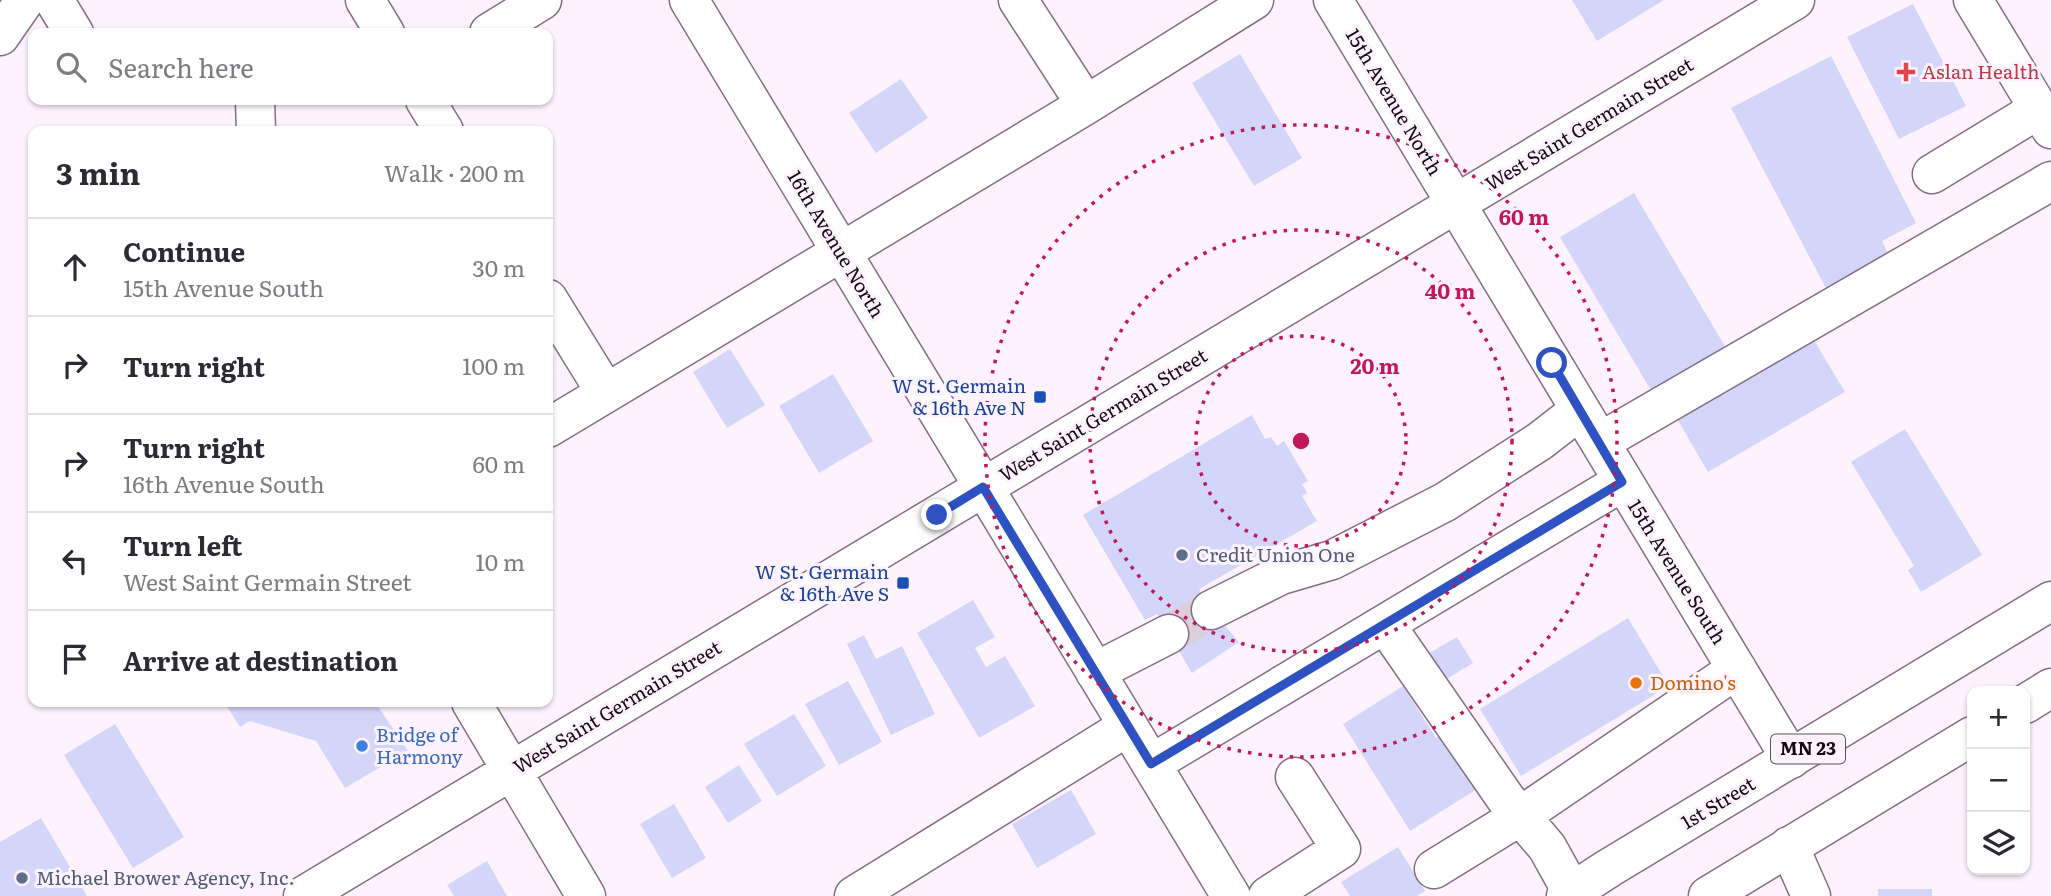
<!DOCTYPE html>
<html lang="en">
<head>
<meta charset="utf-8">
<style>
	body { margin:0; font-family:Literata,serif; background:#f2f2f3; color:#2b2b33 }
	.controls { position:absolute; right:21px; bottom:21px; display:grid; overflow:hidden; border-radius:14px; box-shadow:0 2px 5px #0004 }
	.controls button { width:63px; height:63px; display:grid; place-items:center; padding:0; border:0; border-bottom:2px solid #e1e1e2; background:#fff; color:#2b2b33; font:35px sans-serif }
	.stop { position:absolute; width:21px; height:21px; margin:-16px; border:5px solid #2e52c2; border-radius:50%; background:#fff }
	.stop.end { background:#2e52c2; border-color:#fff; box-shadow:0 2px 7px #0008 }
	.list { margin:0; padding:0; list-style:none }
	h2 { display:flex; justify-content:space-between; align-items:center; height:91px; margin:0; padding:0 28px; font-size:30px }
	h2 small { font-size:23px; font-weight:400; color:#7c7c81 }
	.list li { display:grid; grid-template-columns:46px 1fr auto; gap:21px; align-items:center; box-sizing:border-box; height:98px; padding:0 28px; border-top:2px solid #e1e1e2 }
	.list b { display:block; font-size:26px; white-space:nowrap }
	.list p { margin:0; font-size:23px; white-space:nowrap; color:#7c7c81 }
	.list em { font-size:23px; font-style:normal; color:#7c7c81 }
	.icon { flex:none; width:38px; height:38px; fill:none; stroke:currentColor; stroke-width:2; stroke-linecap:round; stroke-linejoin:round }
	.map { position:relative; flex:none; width:2051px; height:896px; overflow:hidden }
	.search { position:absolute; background:#fff; box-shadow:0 2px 5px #0004; left:28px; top:28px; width:525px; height:77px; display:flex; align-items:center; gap:18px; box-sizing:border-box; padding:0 24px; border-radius:14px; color:#7c7c81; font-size:26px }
	.panel { position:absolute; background:#fff; box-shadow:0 2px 5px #0004; left:28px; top:126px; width:525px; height:581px; border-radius:14px }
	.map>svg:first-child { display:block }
</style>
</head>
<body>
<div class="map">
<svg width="2051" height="896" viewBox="0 0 2051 896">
	<rect width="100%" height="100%" fill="#fef2fe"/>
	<path fill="#d3d5f9" d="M1572 0H1664L1597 41Z
		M1913 4 1966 106 1899 139 1847 37Z
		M1240 54 1302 158 1254 186 1192 83Z
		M1831 56 1916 223 1882 241 1893 263 1830 296 1731 108Z
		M901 79 928 118 876 153 849 113Z
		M1634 193 1729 353 1655 397 1560 237Z
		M1812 337 1845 392 1708 472 1676 417Z
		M730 349 765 405 727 428 693 372Z
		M833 374 873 441 819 473 779 406Z
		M1252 415 1265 439 1271 437 1277 446 1284 441 1308 481 1302 484 1307 493 1302 496 1317 521 1199 589 1211 610 1239 642 1192 673 1157 614 1145 620 1083 515Z
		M1905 429 1982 555 1921 592 1908 570 1914 566 1851 462Z
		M973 600 995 637 975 648 986 667 1005 656 1035 706 979 738 917 633Z
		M1628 618 1669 686 1521 776 1480 709Z
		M864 635 876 659 902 646 935 714 891 735 847 644Z
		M1457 637 1473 663 1440 683 1424 656Z
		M848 681 882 742 839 765 805 704Z
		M1403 686 1436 738 1442 734 1477 789 1410 831 1343 724Z
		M224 702H375L408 751 345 788 316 741 250 721 240 727Z
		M794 714 826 766 777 796 744 744Z
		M115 724 184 837 133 868 64 755Z
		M739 765 762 801 728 823 705 787Z
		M1071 790 1096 834 1037 868 1012 824Z
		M674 804 706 858 672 878 640 824Z
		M41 818 87 896H0V842Z
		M1398 847 1425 891 1417 896H1350L1341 882Z
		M487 861 507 896H454L447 885Z
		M1878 889H1932V896H1878Z"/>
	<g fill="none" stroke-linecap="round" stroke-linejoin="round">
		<path stroke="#dbcfdb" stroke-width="38" stroke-dasharray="38 19" stroke-linecap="butt" d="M1169 634 1211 610"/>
		<defs>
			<path id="minor" d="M54 0 74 33
				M365 0 385 33
				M689 0 1231 896
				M1018 0 1086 105
				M1333 0 1791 759
				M1973 0 2051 129
				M489 33 542 0
				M0 36 25 0
				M255 100 256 131
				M425 100 444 131
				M1932 174 2039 109
				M548 299 606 393
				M548 428 1086 105 1254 0
				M1600 442 2051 181
				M1211 610 1281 575 1332 560 1445 502 1540 441 1580 410
				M1385 624 1506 799 1547 847 1572 892
				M1095 672 1169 634
				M471 702 586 896
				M1151 764 1622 482
				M1789 846 1811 896
				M1434 869 1522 815 1737 669
				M303 896 1795 0
				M854 896 1127 727
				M1268 896 1341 849 1295 777"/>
			<path id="highway" d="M2025 704 2051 688
				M1566 896 1609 868 2051 601
				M1708 896 1972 736"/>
		</defs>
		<use href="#minor" stroke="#866d87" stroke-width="41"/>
		<use href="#highway" stroke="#866d87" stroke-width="41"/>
		<use href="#minor" stroke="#fff" stroke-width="38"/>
		<use href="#highway" stroke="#fff" stroke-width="38"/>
	</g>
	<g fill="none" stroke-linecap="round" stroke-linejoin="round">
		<path stroke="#2e52c2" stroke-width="9" d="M937 515 983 487 1151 764 1622 482 1552 363"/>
	</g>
	<g fill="none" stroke="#c2185b" stroke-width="3.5" stroke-dasharray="3.5 7">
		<circle cx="1301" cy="441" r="105"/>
		<circle cx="1301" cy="441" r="211"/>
		<circle cx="1301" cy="441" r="316"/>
	</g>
	<path fill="#e0444e" stroke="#fef2fe" stroke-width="2.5" d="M1902.5 61.5h7v7h7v7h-7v7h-7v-7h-7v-7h7z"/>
	<g fill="#1a4fb4" stroke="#fef2fe" stroke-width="2.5">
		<rect x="1033" y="390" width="14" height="14" rx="3.5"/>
		<rect x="896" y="576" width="14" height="14" rx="3.5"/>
	</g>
	<g fill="#5c6f8a" stroke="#fef2fe" stroke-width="2.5">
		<circle cx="1182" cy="555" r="7"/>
		<circle cx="22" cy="878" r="7"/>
	</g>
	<circle fill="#e8710a" stroke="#fef2fe" stroke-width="2.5" cx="1636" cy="683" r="7"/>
	<circle fill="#3f7fe0" stroke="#fef2fe" stroke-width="2.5" cx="362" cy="746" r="7"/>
	<g text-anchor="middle" stroke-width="6" stroke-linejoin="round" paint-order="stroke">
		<rect fill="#fef2fe" stroke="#5a505a" stroke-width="2" x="1771" y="734.5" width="74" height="29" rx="5"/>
		<g font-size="18" font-weight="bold" fill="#130a14">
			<text x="1808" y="755">MN 23</text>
		</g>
		<g font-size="19" fill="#be3a42" stroke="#fef2fe" text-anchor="start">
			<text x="1922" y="79">Aslan Health</text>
		</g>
		<g font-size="19" fill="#130a14" stroke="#fef2fe">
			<text transform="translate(1394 102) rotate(59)" y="7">15th Avenue North</text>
			<text transform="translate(1589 124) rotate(-31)" y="7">West Saint Germain Street</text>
			<text transform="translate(836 244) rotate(59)" y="7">16th Avenue North</text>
			<text transform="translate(1103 415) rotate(-31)" y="7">West Saint Germain Street</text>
			<text transform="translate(1677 572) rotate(58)" y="7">15th Avenue South</text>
			<text transform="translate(617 707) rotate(-31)" y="7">West Saint Germain Street</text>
			<text transform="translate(1718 803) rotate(-31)" y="7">1st Street</text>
		</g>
		<g font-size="19" fill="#164399" stroke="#fef2fe" text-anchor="end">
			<text x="1026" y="393">W St. Germain<tspan x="1026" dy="22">&amp; 16th Ave N</tspan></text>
			<text x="889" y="579">W St. Germain<tspan x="889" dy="22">&amp; 16th Ave S</tspan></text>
		</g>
		<g font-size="19" fill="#4e5e75" stroke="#fef2fe" text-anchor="start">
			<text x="1196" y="562">Credit Union One</text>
			<text x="36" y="885">Michael Brower Agency, Inc.</text>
		</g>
		<g font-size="19" fill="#c56008" stroke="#fef2fe" text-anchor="start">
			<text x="1650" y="690">Domino's</text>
		</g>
		<g font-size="19" fill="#366cbe" stroke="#fef2fe" text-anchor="start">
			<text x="376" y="742">Bridge of<tspan x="376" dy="22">Harmony</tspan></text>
		</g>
	</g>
	<circle cx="1301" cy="441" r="10" fill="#c2185b" stroke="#fef2fe" stroke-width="3.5"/>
	<g font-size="21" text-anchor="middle" font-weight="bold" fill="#c2185b" stroke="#fef2fe" stroke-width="6" stroke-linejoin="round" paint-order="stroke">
		<text x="1524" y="225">60 m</text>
		<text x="1450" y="299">40 m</text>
		<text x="1375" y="374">20 m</text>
	</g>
</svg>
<div class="controls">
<button>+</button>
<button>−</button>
<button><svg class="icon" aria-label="layers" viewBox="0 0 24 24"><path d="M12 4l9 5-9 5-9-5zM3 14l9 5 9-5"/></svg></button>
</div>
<div class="stop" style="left:1552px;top:363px"></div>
<div class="stop end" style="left:937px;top:515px"></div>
<div class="search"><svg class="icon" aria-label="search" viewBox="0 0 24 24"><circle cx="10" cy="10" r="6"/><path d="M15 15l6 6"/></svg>Search here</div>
<section class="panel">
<h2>3 min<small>Walk · 200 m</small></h2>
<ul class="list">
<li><svg class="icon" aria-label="ahead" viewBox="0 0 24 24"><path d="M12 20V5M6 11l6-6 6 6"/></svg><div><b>Continue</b><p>15th Avenue South</p></div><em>30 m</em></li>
<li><svg class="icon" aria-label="right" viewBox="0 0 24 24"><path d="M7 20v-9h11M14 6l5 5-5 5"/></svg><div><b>Turn right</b></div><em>100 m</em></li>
<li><svg class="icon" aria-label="right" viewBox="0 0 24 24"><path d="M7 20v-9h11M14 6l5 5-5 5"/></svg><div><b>Turn right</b><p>16th Avenue South</p></div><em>60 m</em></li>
<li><svg class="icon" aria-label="left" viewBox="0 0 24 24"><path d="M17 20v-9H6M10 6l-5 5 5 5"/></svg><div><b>Turn left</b><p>West Saint Germain Street</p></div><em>10 m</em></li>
<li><svg class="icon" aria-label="arrive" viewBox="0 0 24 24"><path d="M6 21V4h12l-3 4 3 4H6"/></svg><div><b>Arrive at destination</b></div></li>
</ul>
</section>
</div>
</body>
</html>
